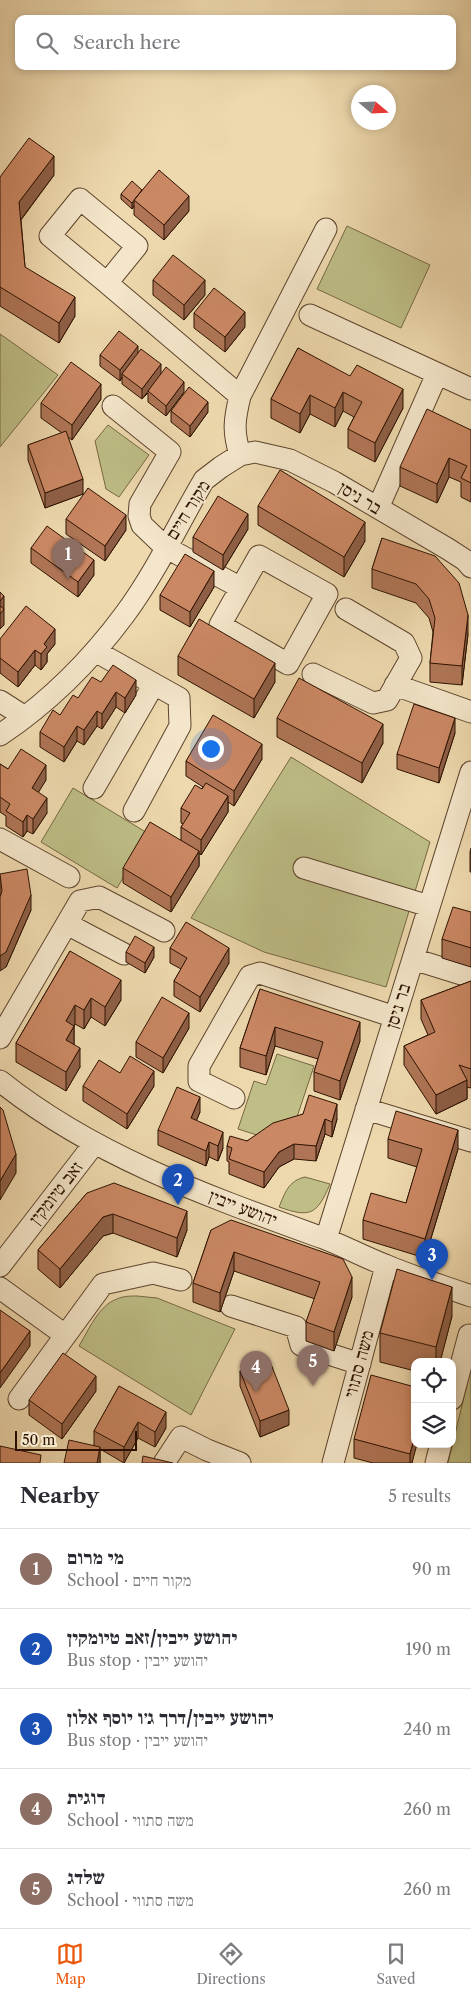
<!DOCTYPE html>
<html lang="en">
<head>
<meta charset="utf-8">
<style>
	body { margin:0; font-family:"Libre Caslon Text","Frank Ruhl Libre",serif; background:#f2f2f3; color:#2b2b33 }
	.controls { position:absolute; right:15px; bottom:15px; display:grid; overflow:hidden; border-radius:10px; box-shadow:0 2px 8px #0003 }
	.controls button { width:45px; height:45px; display:grid; place-items:center; padding:0; border:0; border-bottom:1px solid #e1e1e2; background:#fff; color:#2b2b33; font:25px sans-serif }
	.compass { position:absolute; left:351px; top:85px; width:45px; height:45px; border-radius:50%; background:#fff; box-shadow:0 2px 8px #0003; rotate:109deg }
	.scale { position:absolute; left:15px; bottom:12px; width:122px; box-sizing:border-box; padding-left:5px; border:2px solid #2d1200; border-top:0; font-size:14px; line-height:18px; white-space:nowrap; color:#2d1200; -webkit-text-stroke:4px #f4e6ca; paint-order:stroke }
	.you { position:absolute; left:210px; top:748px; width:18px; height:18px; margin:-12px; border:4px solid #fff; border-radius:50%; background:#1a73e8; box-shadow:0 0 0 8px #1a73e833 }
	.badge { display:grid; place-items:center; width:32px; height:32px; border-radius:50%; background:#ea580c; color:#fff; font-size:16px; font-weight:700 }
	.pin { position:absolute; translate:-50% -41px; filter:drop-shadow(0 1px 2px #0008) }
	.pin::after { content:''; position:absolute; top:26px; width:18px; height:15px; background:inherit; clip-path:polygon(0 0,100% 0,50% 100%) }
	.list { margin:0; padding:0; list-style:none }
	h2 { display:flex; justify-content:space-between; align-items:center; height:65px; margin:0; padding:0 20px; font-size:21px }
	h2 small { font-size:16px; font-weight:400; color:#7c7c81 }
	.list li { display:grid; grid-template-columns:32px 1fr auto; gap:15px; align-items:center; box-sizing:border-box; height:80px; padding:0 20px; border-top:1px solid #e1e1e2 }
	.list b { display:block; font-size:19px; white-space:nowrap }
	.list p { margin:0; font-size:16px; white-space:nowrap; color:#7c7c81 }
	.list em { font-size:16px; font-style:normal; color:#7c7c81 }
	.icon { flex:none; width:28px; height:28px; fill:none; stroke:currentColor; stroke-width:2; stroke-linecap:round; stroke-linejoin:round }
	.map { position:relative; flex:none; width:471px; height:1463px; overflow:hidden }
	.search { position:absolute; background:#fff; box-shadow:0 2px 8px #0003; left:15px; right:15px; top:15px; height:55px; display:flex; align-items:center; gap:12px; box-sizing:border-box; padding:0 18px; border-radius:10px; color:#7c7c81; font-size:19px }
	.sheet { height:465px; background:#fff }
	nav { display:flex; justify-content:space-around; align-items:center; box-sizing:border-box; height:70px; border-top:1px solid #e1e1e2; background:#fff; font-size:14px; color:#7c7c81 }
	nav a { display:grid; justify-items:center; gap:2px }
	nav .on { color:#ea580c }
	.map>svg:first-child { display:block }
</style>
</head>
<body>
<div class="map">
<svg width="471" height="1463" viewBox="0 0 471 1463">
	<rect width="100%" height="100%" fill="#eed9ae"/>
	<filter id="stains"><feTurbulence type="fractalNoise" baseFrequency=".004" numOctaves="4"/><feColorMatrix values="0 0 0 0 .2 0 0 0 0 .09 0 0 0 0 .02 0 0 0 .5 -.17"/></filter>
	<radialGradient id="worn" r=".72"><stop offset=".6" stop-color="#630" stop-opacity="0"/><stop offset="1" stop-color="#630" stop-opacity=".3"/></radialGradient>
	<path fill="#bebe86" stroke="#766843" d="M347 226 430 265 401 328 317 289Z
		M0 334 58 375 0 447Z
		M108 425 149 455 119 497 106 489 95 441Z
		M291 757 430 842 386 987 264 952 191 918Z
		M73 788 149 834 117 888 41 842Z
		M277 1054 314 1066 295 1123 260 1136 238 1129 254 1081 266 1085Z
		M305 1177 330 1184C317 1215 310 1218 279 1207 285 1193 288 1181 305 1177Z
		M137 1296 157 1298 235 1329 191 1415 79 1346C88 1331 99 1305 117 1299 123 1296 131 1296 137 1296Z
		M471 1368V1463H448Z"/>
	<g fill="none" stroke-linecap="round" stroke-linejoin="round">
		<defs>
			<path id="minor" d="M80 199 137 246 107 283 50 236Z
				M107 283 240 396
				M310 315 471 389
				M113 406 170 452 140 504 139 516 142 525 165 547 241 588
				M240 455 255 452 290 460 334 482 448 549 465 560 471 567
				M378 508 437 374
				M259 556 327 594 288 664 220 625Z
				M95 651 179 698 180 726 134 811
				M313 674 373 703 387 700 411 658 404 643 346 609
				M395 685 471 712
				M0 701 25 717
				M0 735C48 703 91 660 125 614 156 572 178 524 204 480L221 467 240 455C233 431 234 421 240 396L326 229
				M94 788 154 684
				M0 839 69 877
				M304 868 429 906
				M67 924 124 954
				M413 959 471 977
				M0 1038 80 901 99 897 164 931
				M0 1081C95 1157 210 1197 323 1238 344 1246 364 1257 385 1265 413 1277 443 1286 471 1296
				M234 1098 199 1081V1066L250 976 260 973 395 1017
				M366 1109 471 1141
				M326 1239 471 772
				M0 1266 94 1144
				M0 1288 65 1335
				M231 1306 296 1327 301 1345 360 1364
				M19 1399 103 1284 153 1273 181 1280
				M452 1399 469 1335
				M164 1463 181 1437 207 1450 240 1463
				M333 1463 386 1266
				M436 1463 441 1444"/>
		</defs>
		<use href="#minor" stroke="#5d442c" stroke-width="23"/>
		<use href="#minor" stroke="#f4e6ca" stroke-width="21"/>
	</g>
	<path fill="#af7556" stroke="#2d1200" d="M54 175 21 220 25 267 75 316 59 343 0 306V177Z
		M142 190 189 211 164 240 134 215V206L132 209 121 199V194Z
		M153 280 205 295 184 320 153 295Z
		M194 313 245 327 225 352 194 328Z
		M298 348 403 408 375 462 348 448V429L354 417 343 411 335 427 310 414 300 433 271 418V399Z
		M138 354 184 392 166 416 148 402V393L142 399 122 384V377L120 381 100 366V355Z
		M101 399 72 440 68 437 83 494 45 508 28 460V445L62 433 41 418V403Z
		M171 411 208 412 190 437 171 422Z
		M471 430V502L461 497V482L449 477 437 503 400 486V467Z
		M258 506 365 541 344 577 258 525Z
		M66 519 126 530 105 561 66 534Z
		M248 529 223 570 193 552V537Z
		M382 538 468 634 462 685 430 682V663L433 632 429 618 416 603 372 588V569Z
		M31 548 94 575 78 597 31 563Z
		M214 587 190 627 160 610V595Z
		M0 639 55 644 47 654V662L41 670 35 665 18 687 0 673Z
		M178 656 275 682 254 718 178 675Z
		M101 682 136 695 125 713 116 707 102 729 97 726 84 745 77 741 64 762 40 747V732L60 715 78 698Z
		M277 718 383 743 362 783 277 737Z
		M455 733 439 783 397 769V754Z
		M262 759 234 806 228 802V812L201 855 199 853V866L171 912 123 883V868L181 840V827L183 824 181 823V808L203 787 186 776V761Z
		M0 764 8 769 46 780 38 792 47 813 33 834 27 831 23 837 6 826V816L0 812Z
		M471 848V872H470V852Z
		M0 874 31 910 6 967 0 894Z
		M471 912V967L442 958V939Z
		M170 948 229 963 200 1012 174 996V981L181 969 170 963Z
		M70 951 121 1000 105 1026 91 1017 84 1029 75 1024 74 1026V1045L80 1067 66 1091 16 1062V1043Z
		M126 952 154 957 145 973 126 962Z
		M471 981V1088L467 1087V1099L436 1114 404 1065V1046L428 1035 421 1019V1000Z
		M260 989 360 1041 340 1100 314 1091V1072L318 1059 275 1046 266 1075 240 1067V1048Z
		M189 1028 163 1073 136 1057V1042Z
		M120 1073 154 1086 127 1129 83 1101V1086Z
		M200 1112 196 1121 223 1148 218 1161 209 1157 206 1166 158 1145V1130Z
		M303 1114 337 1119 332 1137 325 1134 316 1161 294 1159 279 1167 264 1188 229 1174V1162L227 1161V1146L247 1141Z
		M388 1139 458 1149 425 1258 363 1239V1220L406 1203 417 1167 388 1158Z
		M87 1193 187 1230 177 1257 113 1233 103 1236 60 1288 38 1269V1250Z
		M211 1230 352 1297 334 1351 306 1341V1322L315 1299 234 1271 220 1312 193 1302V1283Z
		M452 1316 440 1362H415V1371L380 1362V1333Z
		M240 1371 289 1425 260 1437 240 1386Z
		M119 1386 166 1428 155 1447 138 1438 124 1463 100 1449V1463L94 1445V1431Z
		M415 1387 412 1463H373L354 1458V1439Z
		M96 1391 62 1439 29 1415V1400Z"/>
	<path fill="#8e5f46" stroke="#2d1200" d="M54 156V175L19 222V202Z
		M189 196V211L164 240V225Z
		M134 201V206L132 209V203Z
		M205 280V295L184 320V305Z
		M75 297V316L59 343V323Z
		M245 312V327L225 352V337Z
		M138 346V356L122 374V377L120 381V370Z
		M161 364V375L142 399V389Z
		M184 382V392L166 416V406Z
		M101 384V399L72 440V425Z
		M403 389V408L375 462V443Z
		M343 392V411L335 427V408Z
		M310 395V414L300 433V414Z
		M208 402V412L190 437V426Z
		M449 458V477L437 503V484Z
		M83 479V494L45 508V493Z
		M248 514V529L223 570V555Z
		M126 515V530L105 561V546Z
		M365 522V541L344 577V557Z
		M94 560V575L78 597V582Z
		M214 571V587L190 627V612Z
		M4 596V625L0 629V601Z
		M468 615V634L462 685V666Z
		M55 629V644L47 654V662L41 670V654L44 644Z
		M35 650V665L18 687V672Z
		M275 663V682L254 718V699Z
		M136 680V695L125 713V698Z
		M116 692V707L102 729V714Z
		M97 711V726L84 745V730Z
		M455 718V733L439 783V768Z
		M383 724V743L362 783V763Z
		M77 726V741L64 762V747Z
		M262 744V759L234 806V791Z
		M46 765V780L32 803V788Z
		M228 796V812L201 855V840Z
		M47 798V813L33 834V819Z
		M27 815V831L23 837V822Z
		M199 851V866L171 912V897Z
		M31 895V910L6 967 0 971V956Z
		M154 947V957L145 973V963Z
		M229 948V963L200 1012V997Z
		M121 980V1000L105 1026V1007Z
		M91 998V1017L84 1029V1010Z
		M75 1005V1024L66 1040V1021Z
		M189 1013V1028L163 1073V1058Z
		M360 1022V1041L340 1100V1081Z
		M74 1026V1045L66 1040Z
		M275 1027V1046L266 1075V1056Z
		M80 1048V1067L66 1091V1072Z
		M154 1071V1086L127 1129V1114Z
		M467 1080V1099L436 1114V1095Z
		M200 1097V1112L191 1134V1118Z
		M337 1104V1119L332 1137V1122Z
		M325 1119V1134L316 1161V1146Z
		M458 1130V1149L425 1258V1239Z
		M223 1132V1148L218 1161V1146Z
		M209 1142V1157L206 1166V1151Z
		M294 1144V1159L279 1167 264 1188V1172L279 1152Z
		M16 1154V1173L0 1200V1181Z
		M187 1211V1230L177 1257V1238Z
		M113 1214V1233L103 1236 60 1288V1269L103 1217Z
		M234 1252V1271L220 1312V1293Z
		M352 1277V1297L334 1351V1332Z
		M452 1287V1316L440 1362H436V1347Z
		M30 1331V1346L0 1388V1373Z
		M96 1376V1391L62 1439V1424Z
		M289 1410V1425L260 1437V1421Z
		M166 1412V1428L155 1447V1432Z
		M138 1422V1438L124 1463V1447Z
		M415 1435V1444H417L412 1463H410V1454Z
		M100 1447V1463H97Z"/>
	<path fill="#cb8864" stroke="#2d1200" d="M29 138 54 156 19 202 25 267 75 297 59 323 0 287V177Z
		M159 170 189 196 164 225 134 200Z
		M132 181 142 190 132 203 121 194Z
		M173 255 205 280 184 305 153 280Z
		M214 288 245 312 225 337 194 313Z
		M119 331 138 346 120 370 100 355Z
		M298 348 350 376 357 365 403 389 375 443 348 429 362 402 343 392 335 408 310 395 300 414 271 399Z
		M141 349 161 364 142 389 122 374Z
		M71 362 101 384 72 425 41 403Z
		M166 367 184 382 166 406 148 391Z
		M189 387 208 402 190 426 171 411Z
		M427 409 471 430V483L461 478 467 466 449 458 437 484 400 467Z
		M66 431 83 479 45 493 28 445Z
		M280 470 365 522 344 557 258 506Z
		M88 488 126 515 105 546 66 519Z
		M218 496 248 514 223 555 193 537Z
		M47 526 94 560 78 582 31 548Z
		M382 538 435 556 459 583 468 615 462 666 430 663 435 618 429 599 416 584 372 569Z
		M185 554 214 571 190 612 160 595Z
		M0 592 4 596 0 601Z
		M0 606 4 609 0 614Z
		M26 606 55 629 44 644 47 647 41 654 35 650 18 672 0 658V639Z
		M199 619 275 663 254 699 178 656Z
		M113 665 136 680 125 698 116 692 102 714 97 711 84 730 77 726 64 747 40 732 53 710 60 715 73 695 78 698 92 677 101 682Z
		M299 678 383 724 362 763 277 718Z
		M414 704 455 718 439 768 397 754Z
		M213 715 262 744 234 791 186 761Z
		M21 749 46 765 32 788 47 798 33 819 27 815 23 822 6 811 10 804 0 797V764L8 769Z
		M206 783 228 796 201 840 181 827 190 813 181 808 195 785 202 789Z
		M150 822 199 851 171 897 123 868Z
		M27 869 31 895 6 952 0 956V897L2 891 0 874Z
		M453 907 471 912V948L442 939Z
		M186 922 229 948 200 997 174 981 187 958 170 948Z
		M135 936 154 947 145 963 126 952Z
		M70 951 121 980 105 1007 91 998 84 1010 75 1005 66 1021 74 1026 66 1040 80 1048 66 1072 16 1043Z
		M471 981V1069L459 1065 467 1080 436 1095 404 1046 435 1032 421 1000Z
		M260 989 360 1022 340 1081 314 1072 323 1042 275 1027 266 1056 240 1048Z
		M162 997 189 1013 163 1058 136 1042Z
		M130 1056 154 1071 127 1114 83 1086 99 1060 120 1073Z
		M177 1087 200 1097 191 1118 223 1132 218 1146 209 1142 206 1151 158 1130Z
		M309 1095 337 1104 332 1122 325 1119 316 1146 294 1144 279 1152 264 1172 229 1159 232 1148 227 1146 230 1136 247 1141 273 1123 303 1114Z
		M0 1107 3 1110 16 1154 0 1181Z
		M396 1111 458 1130 425 1239 363 1220 371 1193 406 1203 422 1149 388 1139Z
		M114 1183 187 1211 177 1238 113 1214 103 1217 60 1269 38 1250 87 1193Z
		M231 1220 343 1259 352 1277 334 1332 306 1322 320 1282 234 1252 220 1293 193 1283 211 1230Z
		M397 1269 452 1287 436 1347 380 1333Z
		M0 1310 30 1331 0 1373Z
		M63 1353 96 1376 62 1424 29 1400Z
		M269 1359 289 1410 260 1421 240 1371Z
		M371 1375 415 1387V1435L410 1454 354 1439Z
		M119 1386 166 1412 155 1432 138 1422 124 1447 94 1431Z
		M69 1440 100 1447 97 1463H64Z
		M0 1446 41 1455 40 1463H0Z
		M143 1456 173 1463H142Z"/>
	<g text-anchor="middle" stroke-width="4" stroke-linejoin="round" paint-order="stroke">
		<g font-size="18" fill="#2d1200" stroke="#f4e6ca">
			<text transform="translate(360 498) rotate(31)" y="6">בר ניסן</text>
			<text transform="translate(188 510) rotate(-58)" y="6">מקור חיים</text>
			<text transform="translate(398 1006) rotate(-73)" y="6">בר ניסן</text>
			<text transform="translate(56 1193) rotate(-52)" y="6">זאב טיומקין</text>
			<text transform="translate(243 1208) rotate(21)" y="6">יהושע ייבין</text>
			<text transform="translate(359 1364) rotate(-75)" y="6">משה סתווי</text>
		</g>
	</g>
	<rect width="100%" height="100%" filter="url(#stains)"/>
	<rect width="100%" height="100%" fill="url(#worn)"/>
</svg>
<div class="controls">
<button><svg class="icon" aria-label="locate" viewBox="0 0 24 24"><circle cx="12" cy="12" r="6"/><path d="M12 2v4M12 18v4M2 12h4M18 12h4"/></svg></button>
<button><svg class="icon" aria-label="layers" viewBox="0 0 24 24"><path d="M12 4l9 5-9 5-9-5zM3 14l9 5 9-5"/></svg></button>
</div>
<svg class="compass" viewBox="-18 -18 36 36"><path d="M0-13l5 13h-10z" fill="#e53935"/><path d="M0 13l5-13h-10z" fill="#7c7c81"/></svg>
<div class="scale">50 m</div>
<div class="you"></div>
<div class="pin badge" style="left:68px;top:579px;background:#8d6e63">1</div>
<div class="pin badge" style="left:178px;top:1205px;background:#1a4fb4">2</div>
<div class="pin badge" style="left:432px;top:1280px;background:#1a4fb4">3</div>
<div class="pin badge" style="left:256px;top:1392px;background:#8d6e63">4</div>
<div class="pin badge" style="left:313px;top:1386px;background:#8d6e63">5</div>
<div class="search"><svg class="icon" aria-label="search" viewBox="0 0 24 24"><circle cx="10" cy="10" r="6"/><path d="M15 15l6 6"/></svg>Search here</div>
</div>
<section class="sheet">
<h2>Nearby<small>5 results</small></h2>
<ul class="list">
<li><span class="badge" style="background:#8d6e63">1</span><div><b>מי מרום</b><p>School · מקור חיים</p></div><em>90 m</em></li>
<li><span class="badge" style="background:#1a4fb4">2</span><div><b>יהושע ייבין/זאב טיומקין</b><p>Bus stop · יהושע ייבין</p></div><em>190 m</em></li>
<li><span class="badge" style="background:#1a4fb4">3</span><div><b>יהושע ייבין/דרך ג׳ו יוסף אלון</b><p>Bus stop · יהושע ייבין</p></div><em>240 m</em></li>
<li><span class="badge" style="background:#8d6e63">4</span><div><b>דוגית</b><p>School · משה סתווי</p></div><em>260 m</em></li>
<li><span class="badge" style="background:#8d6e63">5</span><div><b>שלדג</b><p>School · משה סתווי</p></div><em>260 m</em></li>
</ul>
</section>
<nav>
<a class="on"><svg class="icon" aria-label="map" viewBox="0 0 24 24"><path d="M3 6l6-2 6 2 6-2v14l-6 2-6-2-6 2zM9 4v14M15 6v14"/></svg>Map</a>
<a><svg class="icon" aria-label="directions" viewBox="0 0 24 24"><path d="M12 3l9 9-9 9-9-9zM9 14v-3h6M13 9l2 2-2 2"/></svg>Directions</a>
<a><svg class="icon" aria-label="saved" viewBox="0 0 24 24"><path d="M7 4h10v16l-5-4-5 4z"/></svg>Saved</a>
</nav>
</body>
</html>
